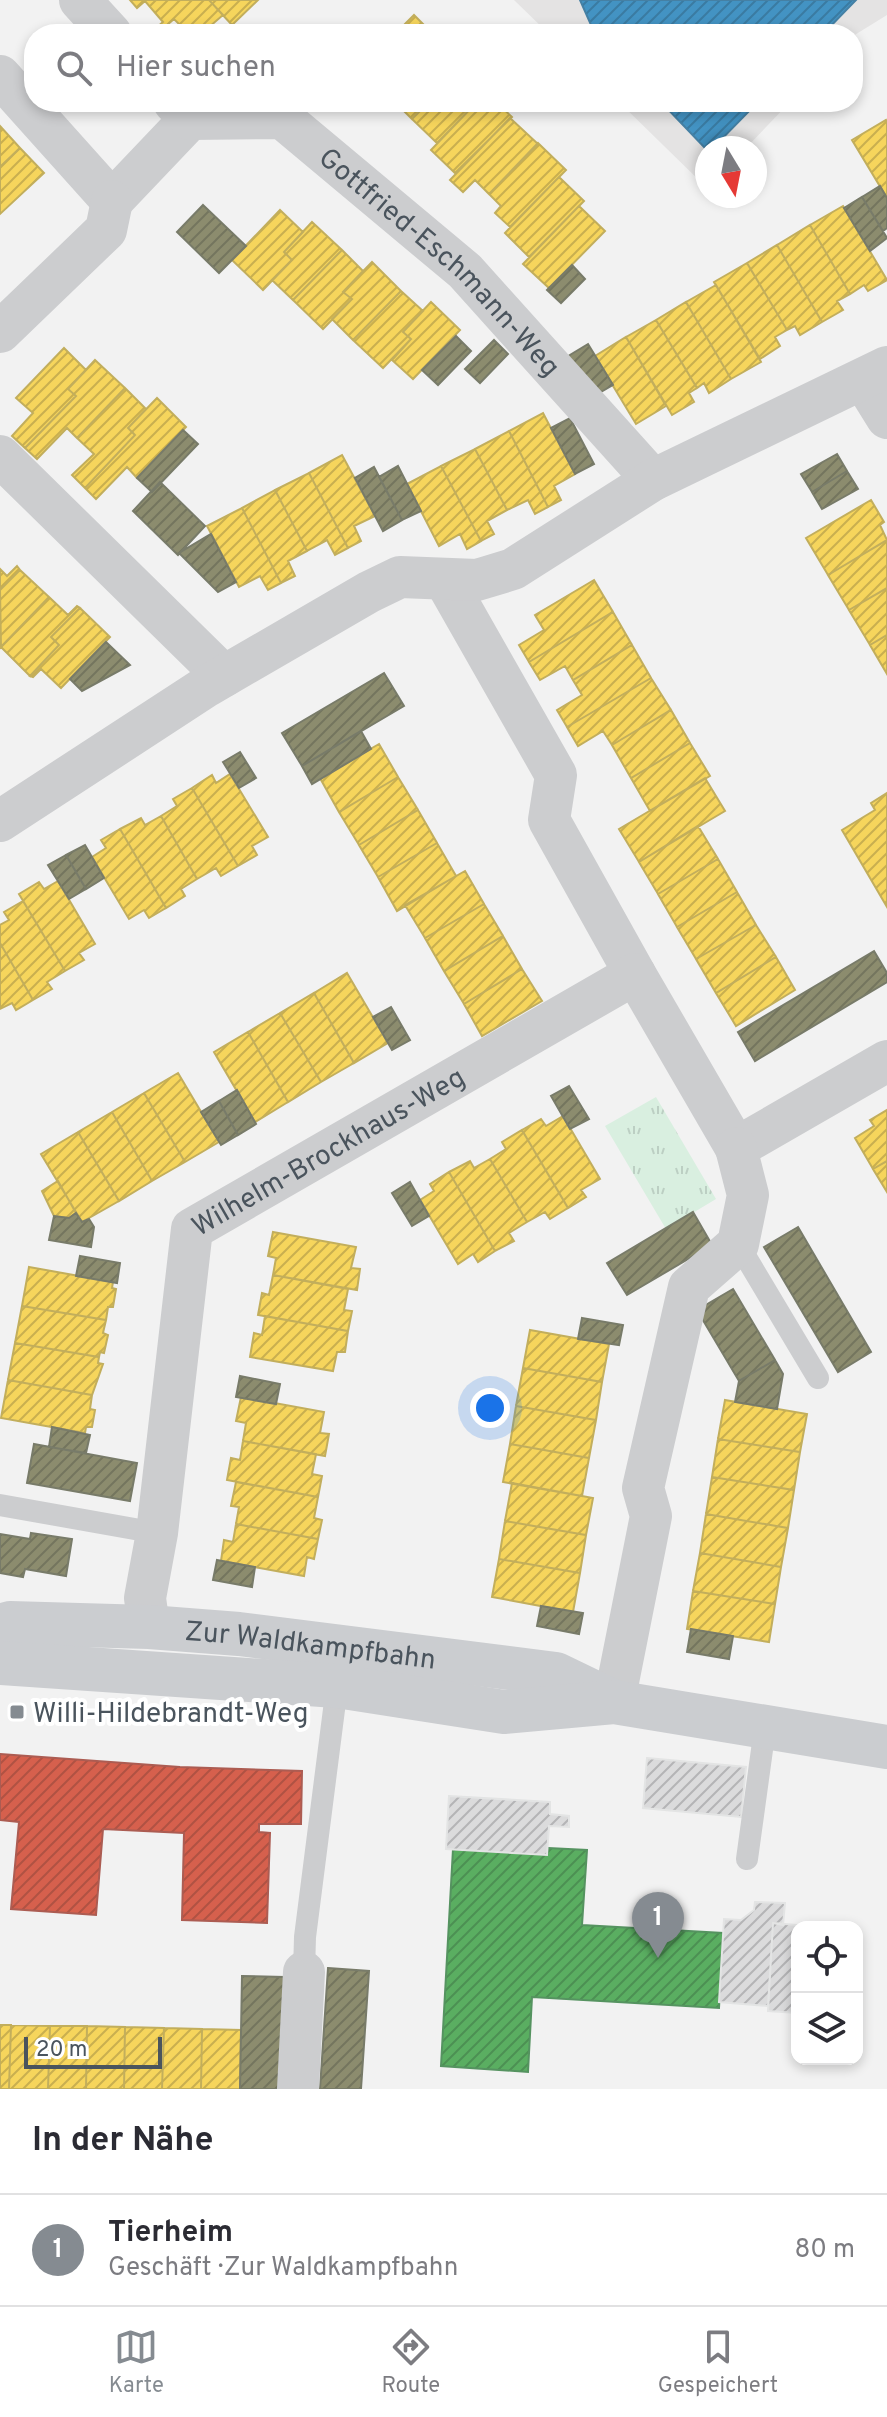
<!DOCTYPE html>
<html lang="de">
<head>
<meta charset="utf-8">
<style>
	body { margin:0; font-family:Overpass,sans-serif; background:#f7f7f7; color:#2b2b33 }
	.controls { position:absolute; right:24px; bottom:24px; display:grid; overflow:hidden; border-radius:16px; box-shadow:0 4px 12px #0003 }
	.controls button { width:72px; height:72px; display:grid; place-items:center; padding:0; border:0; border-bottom:2px solid #e1e1e2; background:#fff; color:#2b2b33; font:40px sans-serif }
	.compass { position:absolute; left:695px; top:136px; width:72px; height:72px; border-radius:50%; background:#fff; box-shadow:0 4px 12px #0003; rotate:170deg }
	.scale { position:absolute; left:24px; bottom:20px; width:138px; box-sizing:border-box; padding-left:8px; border:4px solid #4a545d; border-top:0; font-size:22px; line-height:28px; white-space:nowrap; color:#4a545d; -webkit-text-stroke:6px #fff; paint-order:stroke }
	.you { position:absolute; left:490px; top:1408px; width:28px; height:28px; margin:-20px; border:6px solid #fff; border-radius:50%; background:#1a73e8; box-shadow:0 0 0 12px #1a73e833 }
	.badge { display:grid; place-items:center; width:52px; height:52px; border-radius:50%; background:#858b91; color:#fff; font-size:26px; font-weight:700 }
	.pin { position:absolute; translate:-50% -66px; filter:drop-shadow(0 2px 4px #0008) }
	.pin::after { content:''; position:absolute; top:42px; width:28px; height:24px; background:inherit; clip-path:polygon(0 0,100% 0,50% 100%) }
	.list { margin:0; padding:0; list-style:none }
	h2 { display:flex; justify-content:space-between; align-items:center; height:104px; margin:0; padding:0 32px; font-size:34px }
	h2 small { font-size:26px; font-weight:400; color:#7c7c81 }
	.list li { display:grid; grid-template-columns:52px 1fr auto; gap:24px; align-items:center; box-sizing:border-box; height:112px; padding:0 32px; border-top:2px solid #e1e1e2 }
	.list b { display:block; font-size:30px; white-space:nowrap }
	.list p { margin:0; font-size:26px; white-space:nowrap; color:#7c7c81 }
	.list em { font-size:26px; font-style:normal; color:#7c7c81 }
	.icon { flex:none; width:44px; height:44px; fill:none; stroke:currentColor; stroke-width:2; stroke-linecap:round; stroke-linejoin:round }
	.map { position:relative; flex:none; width:887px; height:2089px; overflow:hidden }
	.search { position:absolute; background:#fff; box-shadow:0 4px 12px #0003; left:24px; right:24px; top:24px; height:88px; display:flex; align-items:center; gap:20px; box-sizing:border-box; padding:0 28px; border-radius:32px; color:#7c7c81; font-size:30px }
	.sheet { height:216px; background:#fff }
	nav { display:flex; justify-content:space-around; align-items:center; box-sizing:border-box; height:112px; border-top:2px solid #e1e1e2; background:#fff; font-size:22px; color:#7c7c81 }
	nav a { display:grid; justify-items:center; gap:4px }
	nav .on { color:#858b91 }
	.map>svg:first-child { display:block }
</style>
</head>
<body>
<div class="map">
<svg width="887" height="2089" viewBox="0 0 887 2089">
	<defs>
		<pattern id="grass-tufts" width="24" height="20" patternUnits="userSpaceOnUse" patternTransform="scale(2)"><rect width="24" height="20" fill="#d9efe0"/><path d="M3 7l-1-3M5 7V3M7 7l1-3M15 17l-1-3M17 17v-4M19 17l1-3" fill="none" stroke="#bccfc3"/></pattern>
		<pattern id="homes-hatch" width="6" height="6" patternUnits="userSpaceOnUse" patternTransform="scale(2)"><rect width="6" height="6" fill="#f6d55c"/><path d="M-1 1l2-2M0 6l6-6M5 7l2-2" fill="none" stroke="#c9af4f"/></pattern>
		<pattern id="shops-hatch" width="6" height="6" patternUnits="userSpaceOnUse" patternTransform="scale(2)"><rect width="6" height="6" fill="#d6604d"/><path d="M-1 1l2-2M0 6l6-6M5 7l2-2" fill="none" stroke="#b05243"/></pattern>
		<pattern id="schools-hatch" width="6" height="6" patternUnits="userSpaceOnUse" patternTransform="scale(2)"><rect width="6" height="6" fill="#4393c3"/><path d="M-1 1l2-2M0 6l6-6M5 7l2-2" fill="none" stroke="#3a7ba2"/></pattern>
		<pattern id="public-hatch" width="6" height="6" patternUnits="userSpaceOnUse" patternTransform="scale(2)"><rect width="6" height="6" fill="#5aae61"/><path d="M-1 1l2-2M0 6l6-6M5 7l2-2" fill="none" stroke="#4c9053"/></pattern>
		<pattern id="industry-hatch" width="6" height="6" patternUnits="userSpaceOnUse" patternTransform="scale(2)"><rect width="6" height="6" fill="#8c8c6e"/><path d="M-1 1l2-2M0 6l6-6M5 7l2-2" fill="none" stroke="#74755e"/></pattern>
		<pattern id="building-hatch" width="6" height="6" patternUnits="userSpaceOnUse" patternTransform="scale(2)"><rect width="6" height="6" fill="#dbdbdc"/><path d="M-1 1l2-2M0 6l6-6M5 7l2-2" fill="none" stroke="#b4b4b6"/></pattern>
	</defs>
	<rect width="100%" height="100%" fill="#f2f2f2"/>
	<path fill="#e4e3e3" d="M514 0H887V15L853 36 549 34Z
		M619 102H790L746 148H707V188Z"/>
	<path fill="url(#grass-tufts)" d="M656 1097 716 1199 666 1229 605 1126Z"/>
	<path fill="url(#homes-hatch)" stroke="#c2ae5c" stroke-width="2" d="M130 0H209L223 15 201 34H189L174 19 159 32 156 28 163 22 145 1 137 8Z
		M209 0H258L232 25Z
		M414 15 433 34H395Z
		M395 102H429L412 119Z
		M429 102H477L437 143 412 119Z
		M477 102H496L512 117 455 173 431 150Z
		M510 118 538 144 489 194 475 180 463 192 450 180Z
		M886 120 887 122V198L852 140Z
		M0 126 20 148 0 167Z
		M538 143 566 170 510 227 495 213 501 206 489 194Z
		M20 148 44 173 0 214V167Z
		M559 177 584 201 529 257 505 233Z
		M579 206 605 231 549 288 523 264Z
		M843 206 887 280 868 291 864 285 850 294 810 225Z
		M280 210 303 232 284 252 292 260 263 290 232 260Z
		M312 222 342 250 293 300 272 280 292 260 284 252Z
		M810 225 850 294 837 301 843 310 822 322 777 245Z
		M777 245 822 322 800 335 795 326 787 330 747 263Z
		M342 250 363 271 343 292 352 299 323 329 293 300Z
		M372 262 401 291 353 340 332 319 352 299 343 292Z
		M747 263 787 330 775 337 780 346 760 359 714 282Z
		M716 285 761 362 731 379 686 302Z
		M401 291 423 311 403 332 411 339 383 368 353 340Z
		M431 302 460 330 413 379 392 360 411 339 403 332Z
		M686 302 731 379 709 393 704 383 697 388 656 320Z
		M656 320 697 388 689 393 694 402 672 415 626 337Z
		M626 337 666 406 636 424 595 356Z
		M64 348 86 370 68 389 76 396 25 448 12 436 33 413 16 398Z
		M95 360 125 388 77 438 67 428 37 459 25 448 76 396 68 389Z
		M125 388 146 409 128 428 135 435 85 488 72 475 94 454 77 438Z
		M157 398 186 427 137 478 127 467 96 499 85 488 135 435 128 428Z
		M543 413 575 474 554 486 561 500 548 507 509 431Z
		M509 431 548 507 535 514 528 500 507 510 475 449Z
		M475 449 507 510 487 521 494 534 481 541 441 466Z
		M342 455 375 516 354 526 361 541 348 548 309 473Z
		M441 466 481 541 467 549 460 534 439 546 407 484Z
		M309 473 348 548 335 555 327 540 307 551 275 490Z
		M275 490 307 551 288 561 295 576 281 583 242 508Z
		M871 500 884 522 880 525 887 540 828 575 806 538Z
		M242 508 281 583 268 590 260 576 239 587 207 526Z
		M887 540V588L849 610 828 575Z
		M17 566 20 570 0 590V569L7 576Z
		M20 570 49 597 1 647 0 590Z
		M594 580 613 612 529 662 519 645 544 630 535 615Z
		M887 588V635L870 645 849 610Z
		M49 597 68 615 77 606 80 608 51 637 59 645 30 676 1 647Z
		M80 608 110 637 61 688 41 669 33 677 30 676 59 645 51 637Z
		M613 612 632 645 573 680 565 666 540 680 529 662Z
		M887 635V674L870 645Z
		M632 645 651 678 567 727 557 710 582 695 573 680Z
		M651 678 671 710 612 745 603 731 578 746 567 727Z
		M671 710 690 743 631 778 612 745Z
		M690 743 710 776 650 811 631 778Z
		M379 744 398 777 339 812 320 778Z
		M230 774 268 837 252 846 257 855 238 866 192 788 212 775 216 783Z
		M398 777 418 810 359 845 339 812Z
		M705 778 725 811 639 862 619 829Z
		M192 788 238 866 221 876 216 868 197 879 161 816 177 806 173 799Z
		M887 793V907L842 830 875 810 871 803Z
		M418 810 437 843 378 877 359 845Z
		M161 816 197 879 181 889 185 896 166 908 120 829 141 818 145 825Z
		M698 826 718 859 658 894 639 862Z
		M120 829 166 908 149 918 144 910 129 919 92 857 106 848 101 840Z
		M437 843 456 876 397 911 378 877Z
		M718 859 737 892 677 927 658 894Z
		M465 871 484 904 425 938 405 905Z
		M58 881 95 944 79 953 84 960 65 971 19 894 39 882 44 889Z
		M737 892 756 925 696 959 677 927Z
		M23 901 65 971 47 982 52 989 33 1000 0 943V925L9 920 4 912Z
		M484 904 503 936 444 971 425 938Z
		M756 925 776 957 716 993 696 959Z
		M503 936 522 969 464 1004 444 971Z
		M0 943 33 1000 16 1010 12 1003 0 1009Z
		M776 957 795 990 736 1026 716 993Z
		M522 969 542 1001 482 1036 464 1004Z
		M347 973 388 1043 354 1063 314 993Z
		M314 993 354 1063 321 1082 280 1013Z
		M280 1013 321 1082 288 1102 248 1032Z
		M248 1032 288 1102 255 1122 214 1052Z
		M178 1073 219 1142 185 1162 144 1093Z
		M144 1093 185 1162 152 1181 112 1112Z
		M887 1110V1161L873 1169 855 1138 874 1126 870 1120Z
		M112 1112 152 1181 119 1201 78 1132Z
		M563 1116 600 1179 581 1190 586 1197 568 1208 522 1130 541 1119 546 1126Z
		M522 1130 568 1208 550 1219 545 1212 527 1222 490 1159 506 1149 502 1142Z
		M78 1132 119 1201 82 1222 41 1154Z
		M490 1159 527 1222 509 1233 514 1241 495 1251 449 1172 470 1161 474 1168Z
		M887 1161V1192L873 1169Z
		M449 1172 495 1251 478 1262 473 1254 458 1264 420 1200 434 1191 430 1184Z
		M58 1181 76 1213 69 1218 54 1216 42 1191Z
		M273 1232 356 1247 351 1268 360 1269 357 1290 273 1275 276 1258 268 1256Z
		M29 1267 113 1282 112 1288 116 1289 113 1307H108L106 1320 22 1306Z
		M273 1275 348 1289 344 1310 352 1311 348 1331 258 1315 262 1293 269 1295Z
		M22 1306 106 1320 103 1333 108 1335 104 1353 100 1352 99 1357 15 1343Z
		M265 1316 348 1331 345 1352H337L333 1371 250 1357 254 1333 262 1335Z
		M530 1330 609 1344 602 1382 523 1368Z
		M15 1343 99 1357 98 1363 103 1364 92 1395 8 1380Z
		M523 1368 602 1382 596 1420 516 1406Z
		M8 1380 92 1395 90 1409 95 1410 92 1427H86L85 1433 1 1418Z
		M241 1397 324 1412 320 1433 329 1434 325 1456 243 1441 246 1423 236 1421Z
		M725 1400 807 1414 800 1452 718 1439Z
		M516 1406 596 1420 589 1458 510 1444Z
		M718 1439 800 1452 794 1490 712 1477Z
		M243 1441 316 1454 312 1474 322 1476 318 1497 227 1480 231 1458 240 1460Z
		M510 1444 589 1458 582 1496 503 1482Z
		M712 1477 794 1490 788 1528 706 1514Z
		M236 1482 318 1497 314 1518 322 1520 318 1539 236 1524 239 1507 231 1506Z
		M512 1483 593 1498 586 1535 505 1521Z
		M706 1514 788 1528 781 1567 700 1553Z
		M505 1521 586 1535 580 1573 499 1559Z
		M236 1524 318 1539 314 1559 307 1557 304 1576 221 1561 224 1540 233 1542Z
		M700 1553 781 1567 775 1604 693 1591Z
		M499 1559 580 1573 573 1612 492 1597Z
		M693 1591 775 1604 769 1642 687 1629Z
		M0 2025H11L9 2089H0Z
		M11 2025 50 2026 48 2089H9Z
		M50 2026H87L86 2089H48Z
		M87 2026 125 2027 124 2089H86Z
		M125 2027 164 2028 162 2089H124Z
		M164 2028 202 2029 201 2089H162Z
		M202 2029 241 2030 240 2089H201Z"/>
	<path fill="url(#shops-hatch)" stroke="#ac5c52" stroke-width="2" d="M0 1754 180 1767 302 1771 301 1824H259V1832L270 1833 267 1923 182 1920 184 1833 103 1829 96 1915 11 1909 19 1822 0 1820Z"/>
	<path fill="url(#schools-hatch)" stroke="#4580a4" stroke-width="2" d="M580 0H856L823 34H595Z
		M661 102H758L713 148 707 150Z"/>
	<path fill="url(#public-hatch)" stroke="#559360" stroke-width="2" d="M548 1848 587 1850 582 1925 723 1933 719 2008 532 1997 528 2072 441 2066 453 1849 547 1855Z"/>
	<path fill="url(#industry-hatch)" stroke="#787b69" stroke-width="2" d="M880 186 887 198V228L883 231 862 197Z
		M862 197 887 238 870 251 844 208Z
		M203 205 246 246 219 273 177 232Z
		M572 265 585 279 561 303 547 290Z
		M456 336 471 351 438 385 422 370Z
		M494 340 508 354 480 383 465 369Z
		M588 344 613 385 594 396 565 358Z
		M570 418 594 464 575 474 551 428Z
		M183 430 198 444 152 492 137 478Z
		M837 454 847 471 812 492 801 474Z
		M398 466 421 511 402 520 379 477Z
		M374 467 402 520 383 531 355 478Z
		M847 471 858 489 822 509 812 492Z
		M160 482 205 526 178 555 133 511Z
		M211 534 236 582 218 592 179 553Z
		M106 642 130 665 82 691 70 679Z
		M384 673 404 706 302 766 282 733Z
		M361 731 371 749 312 784 302 766Z
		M240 752 256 778 239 788 223 762Z
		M85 845 104 878 86 889 66 855Z
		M66 855 86 889 69 899 48 865Z
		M874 951 887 973V982L755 1061 738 1032Z
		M391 1007 410 1040 392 1050 373 1017Z
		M569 1086 589 1119 570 1129 551 1096Z
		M237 1090 256 1124 238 1135 219 1101Z
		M219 1101 238 1135 221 1145 201 1112Z
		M410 1182 429 1216 412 1226 392 1193Z
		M693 1212 712 1245 627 1295 607 1263Z
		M76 1213 82 1222 89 1219 94 1227 91 1247 49 1240 54 1216 69 1218Z
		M798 1227 871 1352 838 1372 764 1247Z
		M80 1256 120 1263 117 1283 76 1276Z
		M733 1289 775 1360 739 1381 697 1310Z
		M582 1318 623 1325 619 1345 578 1339Z
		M775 1360 783 1374 777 1409 735 1402 739 1381Z
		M240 1376 280 1384 276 1404 236 1397Z
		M52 1427 90 1435 86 1453 49 1447Z
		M34 1444 137 1463 130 1501 27 1483Z
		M31 1533 72 1539 66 1576 25 1569 23 1577 0 1573V1534L30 1539Z
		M217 1560 255 1567 252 1587 213 1580Z
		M541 1606 583 1613 579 1634 537 1626Z
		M691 1629 733 1636 729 1659 687 1652Z
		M328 1968 369 1971 361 2089H320Z
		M242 1976 284 1977 281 2089H240Z"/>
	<path fill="url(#building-hatch)" stroke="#e3e4e4" stroke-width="2" d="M647 1758 746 1767 741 1817 643 1808Z
		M449 1796 550 1802V1814L569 1816V1827L549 1826 547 1855 446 1849Z
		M755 1902 785 1903 783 1925 773 1923 768 2006 719 2002 724 1919 741 1920 754 1910Z
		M773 1923 821 1927H797V2013L768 2011Z"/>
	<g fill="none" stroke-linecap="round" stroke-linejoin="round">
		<path stroke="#cccdcf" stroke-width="22" d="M738 1244 818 1378
			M0 1505 157 1533
			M747 1859 765 1728
			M304 1972 305 1937 337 1686"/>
		<g stroke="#cccdcf" stroke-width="42">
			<path d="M80 0 111 34"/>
			<path d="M0 76 112 201 190 119 174 102"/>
			<path id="s1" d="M190 119 282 118 465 271 653 480"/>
			<path d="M0 332 106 230 112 201"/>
			<path d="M864 381 887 418"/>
			<path d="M0 456 224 676"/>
			<path d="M445 580 556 775 549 820 635 974"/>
			<path d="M0 821 207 686 369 592 400 577 477 580 513 569 653 480 887 367"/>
			<path id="s2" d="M149 1627 145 1598 157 1533 192 1229 635 974 736 1148 887 1061"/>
			<path d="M614 1702 651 1516 643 1488 689 1287 738 1244 748 1195 736 1148"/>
			<path d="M298 2089 304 1972"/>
		</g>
		<g stroke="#cbcdd0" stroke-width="44">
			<path id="s3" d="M0 1626 10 1623 149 1627 239 1634 556 1674 614 1702"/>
			<path d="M0 1663 337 1686 504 1712 614 1702 887 1747"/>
		</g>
	</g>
	<rect fill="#858b91" stroke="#fff" stroke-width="3" x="9" y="1704" width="16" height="16" rx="4"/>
	<g text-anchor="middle" stroke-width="8" stroke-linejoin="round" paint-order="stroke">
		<g font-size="28" fill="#4a545d" stroke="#fff">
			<text dy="10" stroke="none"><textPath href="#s1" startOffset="306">Gottfried-Eschmann-Weg</textPath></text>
			<text dy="10" stroke="none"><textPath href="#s2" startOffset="558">Wilhelm-Brockhaus-Weg</textPath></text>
			<text dy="10" stroke="none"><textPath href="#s3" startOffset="312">Zur Waldkampfbahn</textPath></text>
		</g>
		<g font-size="28" fill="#4a545d" stroke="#fff" text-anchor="start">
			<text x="33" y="1722">Willi-Hildebrandt-Weg</text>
		</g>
	</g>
</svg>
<div class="controls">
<button><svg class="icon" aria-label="locate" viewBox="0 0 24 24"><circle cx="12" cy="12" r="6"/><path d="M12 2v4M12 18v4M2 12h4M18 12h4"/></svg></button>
<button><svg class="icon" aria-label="layers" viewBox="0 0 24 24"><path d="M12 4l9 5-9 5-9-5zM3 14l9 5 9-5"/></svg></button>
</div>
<svg class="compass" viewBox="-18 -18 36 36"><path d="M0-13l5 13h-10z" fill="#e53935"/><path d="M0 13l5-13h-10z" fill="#7c7c81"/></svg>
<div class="scale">20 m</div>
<div class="you"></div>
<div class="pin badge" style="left:658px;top:1958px">1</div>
<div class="search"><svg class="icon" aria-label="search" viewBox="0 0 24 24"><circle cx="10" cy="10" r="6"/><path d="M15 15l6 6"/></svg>Hier suchen</div>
</div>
<section class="sheet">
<h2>In der Nähe<small></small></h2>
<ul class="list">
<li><span class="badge">1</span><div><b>Tierheim</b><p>Geschäft · Zur Waldkampfbahn</p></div><em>80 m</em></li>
</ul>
</section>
<nav>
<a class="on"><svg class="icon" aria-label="map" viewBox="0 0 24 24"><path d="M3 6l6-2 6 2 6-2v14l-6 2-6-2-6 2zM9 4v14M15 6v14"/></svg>Karte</a>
<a><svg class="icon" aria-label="directions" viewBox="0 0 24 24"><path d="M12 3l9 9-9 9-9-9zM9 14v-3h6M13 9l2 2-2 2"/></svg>Route</a>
<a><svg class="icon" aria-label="saved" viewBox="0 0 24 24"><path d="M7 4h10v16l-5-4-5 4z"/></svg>Gespeichert</a>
</nav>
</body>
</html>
